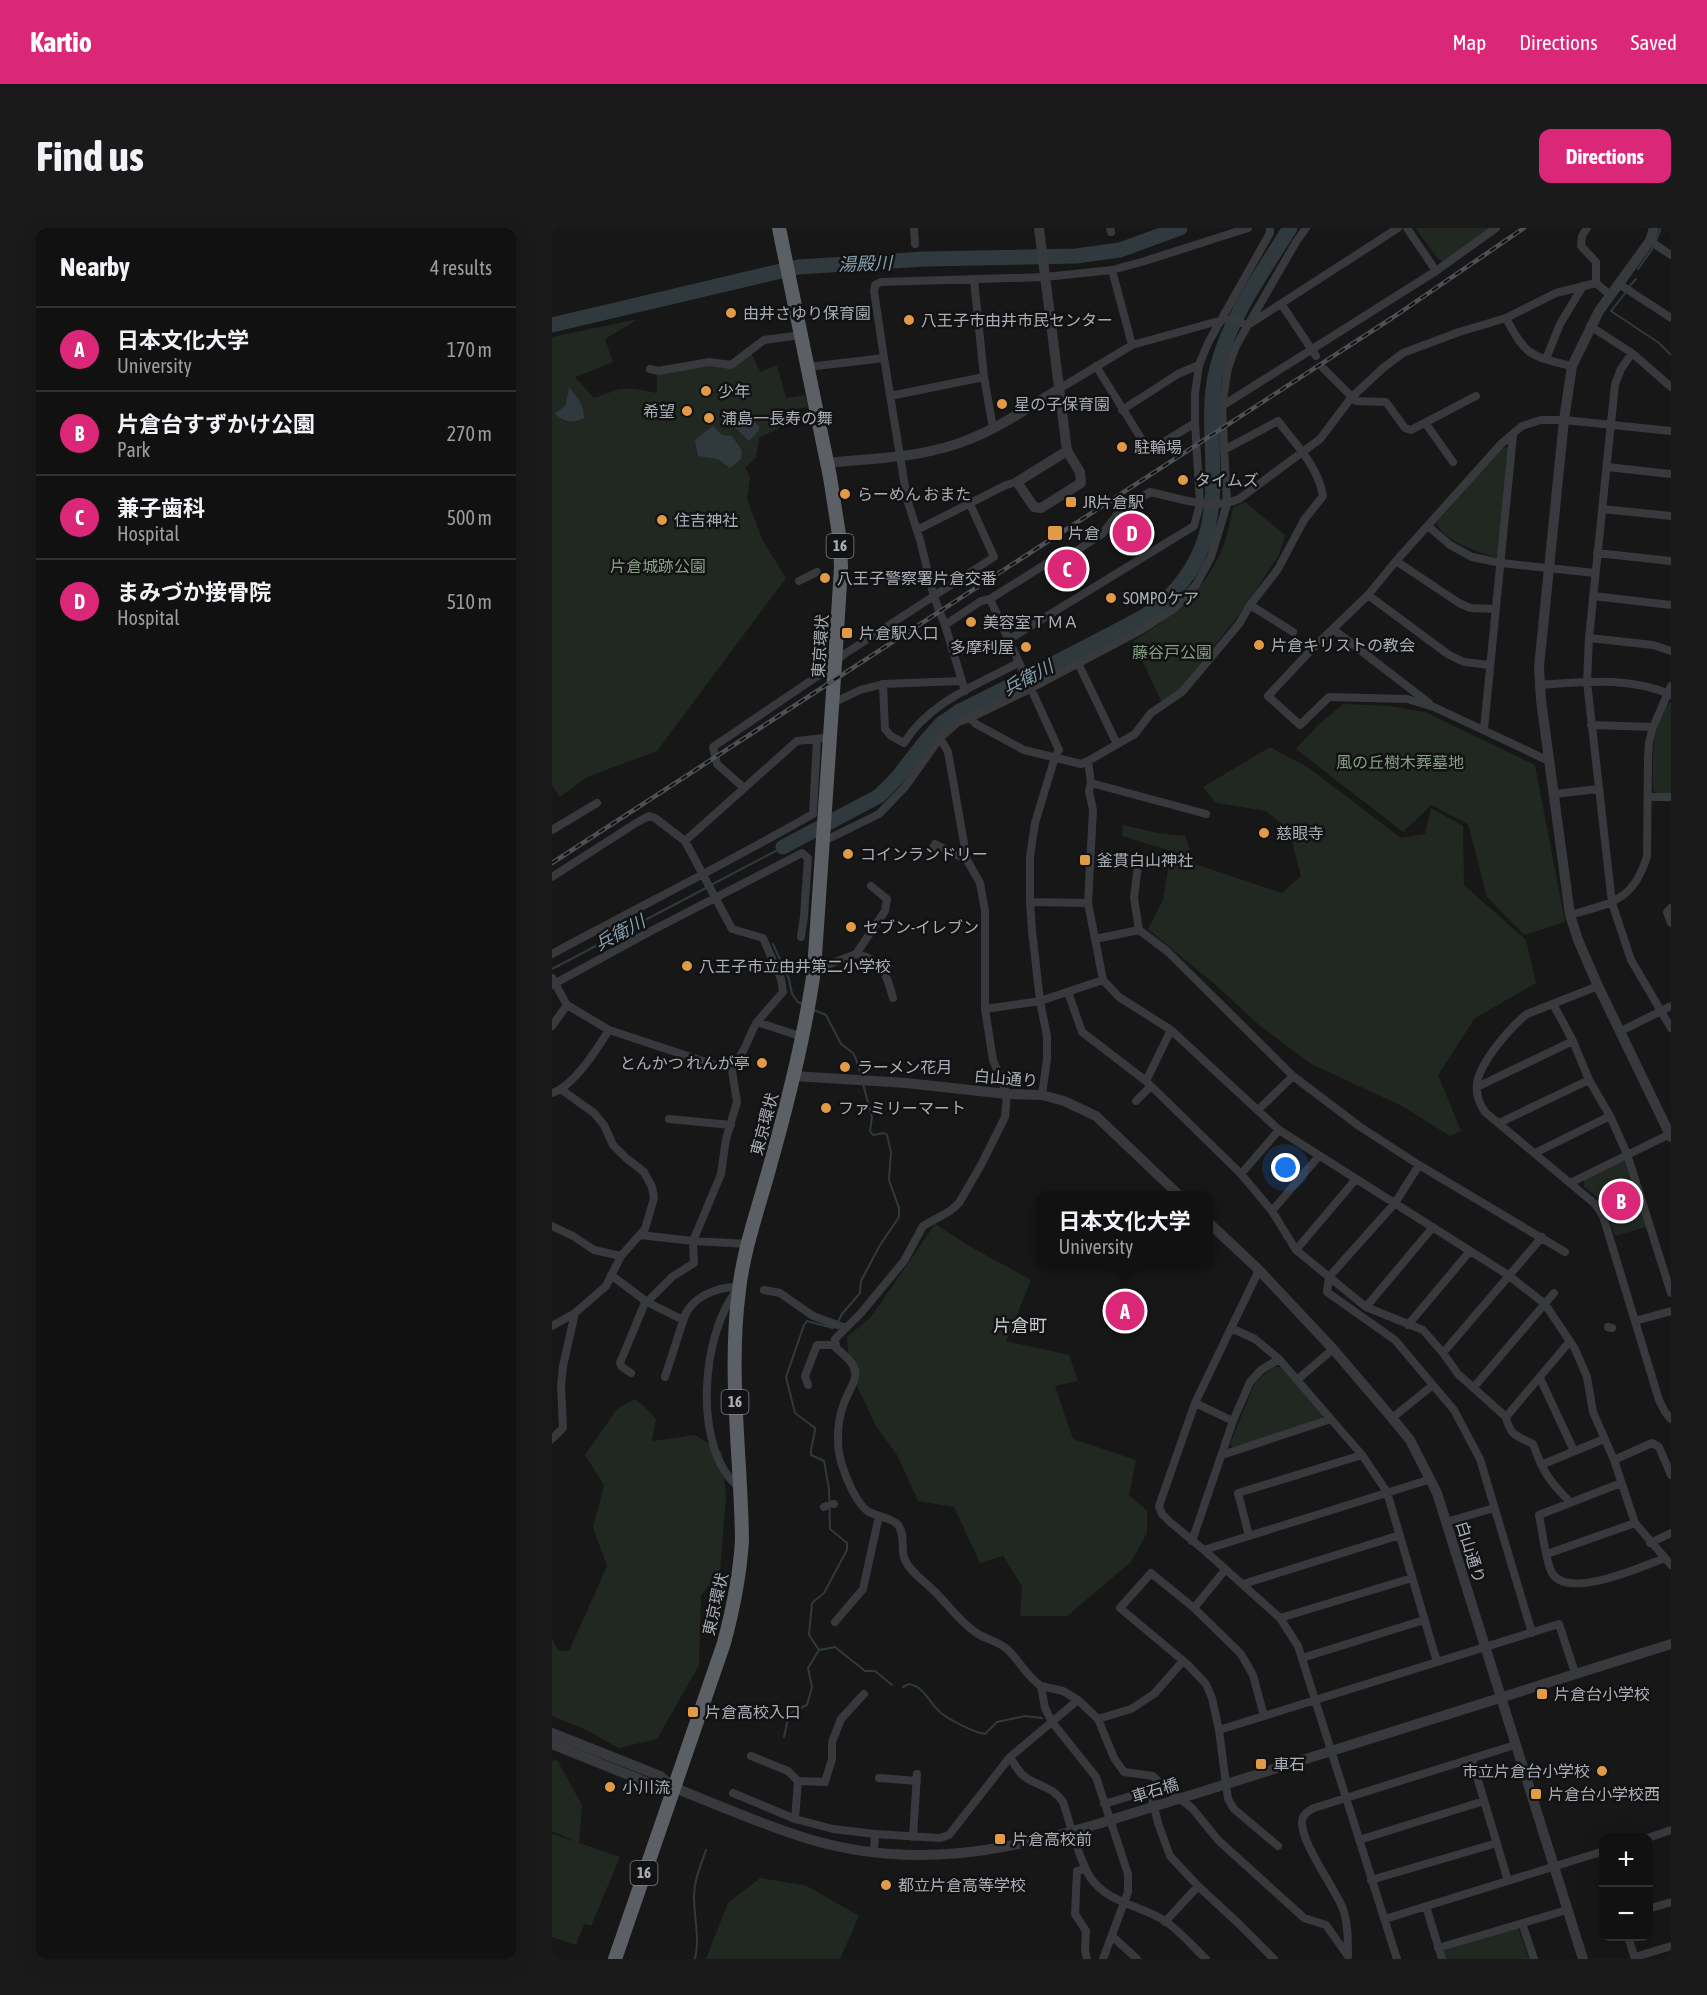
<!DOCTYPE html>
<html lang="en">
<head>
<meta charset="utf-8">
<style>
	body { margin:0; font-family:"Asap Condensed","Noto Sans JP",sans-serif; background:#1a1a1b; color:#f1f3f6 }
	.controls { position:absolute; right:18px; bottom:18px; display:grid; overflow:hidden; border-radius:12px; box-shadow:0 6px 24px #0002 }
	.controls button { width:54px; height:54px; display:grid; place-items:center; padding:0; border:0; border-bottom:2px solid #303132; background:#111112; color:#f1f3f6; font:30px sans-serif }
	.you { position:absolute; left:734px; top:940px; width:21px; height:21px; margin:-15px; border:4px solid #fff; border-radius:50%; background:#1a73e8; box-shadow:0 0 0 9px #1a73e833 }
	.badge { display:grid; place-items:center; width:39px; height:39px; border-radius:50%; background:#db2777; color:#fff; font-size:20px; font-weight:700 }
	.pin { position:absolute; translate:-50% -50%; border:3px solid #fff; box-shadow:0 2px 6px #0006 }
	.popup { position:absolute; left:484px; top:963px; width:177px; height:78px; box-sizing:border-box; display:grid; place-content:center; border-radius:12px; background:#111112; filter:drop-shadow(0 2px 4px #0005); font-size:20px; white-space:nowrap; color:#9c9d9f }
	.popup b { font-size:22px; color:#f1f3f6 }
	.popup::after { content:''; position:absolute; left:50%; top:100%; margin-left:-12px; border:12px solid transparent; border-top-color:#111112 }
	.list { margin:0; padding:0; list-style:none }
	h2 { display:flex; justify-content:space-between; align-items:center; height:78px; margin:0; padding:0 24px; font-size:26px }
	h2 small { font-size:20px; font-weight:400; color:#9c9d9f }
	.list li { display:grid; grid-template-columns:39px 1fr auto; gap:18px; align-items:center; box-sizing:border-box; height:84px; padding:0 24px; border-top:2px solid #303132 }
	.list b { display:block; font-size:22px; white-space:nowrap }
	.list p { margin:0; font-size:20px; white-space:nowrap; color:#9c9d9f }
	.list em { font-size:20px; font-style:normal; color:#9c9d9f }
	.map { position:relative; flex:none; width:1119px; height:1731px; overflow:hidden; border-radius:12px }
	header { display:flex; align-items:center; gap:36px; box-sizing:border-box; height:84px; padding:0 30px; background:#db2777; color:#fff }
	header strong { font-size:28px }
	nav { display:flex; gap:33px; margin-inline-start:auto; font-size:21px }
	.intro { display:flex; align-items:center; justify-content:space-between; box-sizing:border-box; height:144px; padding:0 36px }
	h1 { margin:0; font-size:42px }
	.button { padding:15px 27px; border-radius:12px; background:#db2777; color:#fff; font-size:21px; font-weight:700 }
	main { display:flex; gap:36px; padding:0 36px }
	aside { flex:1; background:#111112; border-radius:12px; box-shadow:0 6px 24px #0002 }
	.map>svg:first-child { display:block }
</style>
</head>
<body>
<header>
<strong>Kartio</strong>
<nav><a>Map</a><a>Directions</a><a>Saved</a></nav>
</header>
<div class="intro"><h1>Find us</h1><a class="button">Directions</a></div>
<main>
<aside>
<h2>Nearby<small>4 results</small></h2>
<ul class="list">
<li><span class="badge">A</span><div><b>日本文化大学</b><p>University</p></div><em>170 m</em></li>
<li><span class="badge">B</span><div><b>片倉台すずかけ公園</b><p>Park</p></div><em>270 m</em></li>
<li><span class="badge">C</span><div><b>兼子歯科</b><p>Hospital</p></div><em>500 m</em></li>
<li><span class="badge">D</span><div><b>まみづか接骨院</b><p>Hospital</p></div><em>510 m</em></li>
</ul>
</aside>
<div class="map">
<svg width="1119" height="1731" viewBox="0 0 1119 1731">
	<rect width="100%" height="100%" fill="#171718"/>
	<path fill="#212821" d="M863 0H940L891 33 887 32Z
		M86 91 53 111 61 134 23 149 42 170 67 161H83L105 165V147L158 136 177 140 200 126 208 144 225 137 234 170 253 167 256 179 238 182 228 192 227 200 207 210 204 229 193 240 198 249 195 271 211 313 234 350 105 523 35 549 8 569 0 558V109Z
		M950 219 957 220 946 328 943 329C928 325 887 311 885 294Z
		M693 274 733 307 727 327 686 388 625 465 610 475 581 413C623 388 654 363 672 316 676 305 678 292 681 280Z
		M1119 473V565H1104L1101 562C1101 532 1098 497 1119 473Z
		M791 476 838 478 873 484 983 537 1013 694 972 707 935 669 916 596 879 577 851 604 744 521 766 497Z
		M718 519 757 540 849 610 873 606 879 580 911 598 912 657 974 712 984 755 923 790 886 847 909 903 898 908 850 878 759 836 707 797 665 758 596 701 611 672 619 623 570 608 571 597 606 605 633 608 643 636 730 665 749 648 737 602 714 583 664 575 651 559Z
		M1070 933 1077 935 1097 998 1063 1008C1056 987 1051 970 1032 959V951Z
		M383 996 419 1019 479 1052 454 1113 517 1127 526 1153 503 1158 521 1211 584 1232 577 1267 595 1283V1305L579 1334 515 1388H468L470 1358 451 1328 428 1335 402 1279 366 1273 345 1227 324 1198 298 1143 295 1109 319 1089Z
		M722 1139H729L771 1186 770 1191 681 1219 678 1216 703 1154Z
		M83 1171 96 1182 104 1191 100 1213 143 1207 170 1224 174 1269 168 1344 149 1367 147 1437 105 1511 67 1520 32 1501 0 1488V1411L6 1422 17 1423 55 1338 41 1300 52 1257 33 1227 65 1181Z
		M5 1532 30 1577 27 1615 68 1629 39 1698 32 1696 24 1717 0 1709V1606L25 1614 0 1603V1533Z
		M208 1650 255 1658 307 1688 288 1731H154L176 1675Z
		M966 1700 977 1731H894L891 1723Z"/>
	<path fill="#30393d" d="M17 159 27 172 31 181 32 190C20 196 13 194 3 186L14 177Z
		M180 185 193 186 207 198V202L197 213 186 202 170 193Z
		M161 198 170 207 180 208 190 223 189 231 178 240 166 231 146 228 143 212Z"/>
	<g fill="none" stroke-linecap="round" stroke-linejoin="round">
		<path stroke="#30393d" stroke-width="2" d="M1104 13 1109 0
			M1086 41 1101 20
			M1077 59 1084 51
			M1074 64 1059 83 1107 115 1119 127
			M159 657 231 619
			M221 716 237 751 240 766 246 774 252 777
			M0 741 154 660
			M262 782 274 787 289 816 301 825 304 831 309 847
			M286 1094 290 1086 308 1065 309 1053 328 1017 347 989V980L337 952 339 924 335 907 332 905 321 907 318 903 320 889 311 856
			M267 1422 283 1419 313 1443H323L340 1457
			M351 1459 357 1456C373 1459 377 1475 389 1485 398 1492 421 1504 433 1506L445 1494 473 1488 490 1490
			M232 1509 237 1486 255 1477 260 1459 256 1440 267 1422 257 1407 260 1375 272 1365 295 1322V1315L278 1301 277 1261 272 1233 259 1227C258 1217 263 1210 263 1200L243 1185 234 1149 252 1097 255 1093 281 1100
			M143 1731C148 1710 142 1690 142 1668 142 1652 149 1637 154 1622"/>
		<path stroke="#30393d" stroke-width="15" d="M0 97 246 39 373 31 524 28 568 22 628 0
			M231 619 327 568 345 550 373 514 389 496 408 483C458 458 508 433 557 407 578 396 601 386 618 368 665 320 662 270 660 207 659 185 659 161 665 140 678 89 710 45 738 0"/>
		<path stroke="#38393d" stroke-width="8" d="M362 0 363 16
			M558 0 559 4
			M855 0 884 43
			M1035 0 1030 8 1029 18 1044 34V55
			M1098 13 1119 27
			M560 42 580 117
			M422 52 432 149 441 200
			M1044 55 1058 67
			M1067 56 1119 90
			M730 77 764 128
			M954 90C974 129 979 128 1020 138
			M696 97 846 0
			M1038 98 1080 125 1119 159
			M1080 125 1069 141 1063 156 1037 410 1035 454 1060 675 1079 732 1119 800
			M332 130 355 271 368 312 382 369 393 397 413 463
			M994 131 1008 96 1031 58
			M544 138 597 223 643 195V166L647 137 656 115 718 5V0
			M256 139 332 130 322 63 323 57 329 54 493 49 560 42 593 33 696 0
			M771 140 804 173 834 174 853 200 859 202 924 168
			M98 141 106 143 157 134 179 137 212 112 249 107
			M507 161 580 117 674 91 696 97
			M338 168 432 149
			M670 178 884 43 944 0
			M570 182 626 146 647 137
			M874 196 901 234
			M1055 239 1119 246
			M1050 281 1119 288
			M876 298 898 317 920 329 949 335 1043 345
			M365 302 454 257 465 254
			M1045 325 1119 333
			M844 333 907 375 918 380 944 381
			M247 353 265 344
			M816 367 897 427 912 434 938 437
			M1041 368 1119 377
			M438 371 508 327 524 323 550 306 568 283 598 264C627 270 658 283 687 271L768 211 799 170 831 140 851 125 907 104 954 90 1004 65 1044 55
			M698 377 741 404
			M393 397 429 373 438 371 507 522 503 529 483 595 478 629V674L480 702 488 773 495 808V831L490 867
			M782 402 877 475
			M1037 410 1101 417 1119 423
			M456 412 642 298 648 276 643 195
			M526 435 565 516
			M331 456 333 501 339 508 352 515C377 474 425 457 466 435
			M987 457C1031 454 1078 448 1119 467
			M281 475 308 462 331 456 409 453
			M418 490 424 496 472 522 529 536 536 533 539 555 537 563 541 582 536 675 551 752 567 769 619 802 727 902 956 1047 993 1076 1023 1121 1035 1149 1041 1184 1062 1232 1083 1295 1119 1337
			M1039 497 1101 499
			M932 501 961 207
			M388 510 396 524 415 632 428 655 433 683V781L441 832 455 866 453 889 429 937 407 975 398 983 371 998 352 1033 309 1085 283 1111 284 1120C316 1145 301 1150 291 1178 285 1195 284 1220 290 1237 294 1250 305 1277 317 1284 326 1289 339 1289 346 1297 354 1307 348 1321 353 1332 359 1345 371 1352 381 1362 396 1376 405 1391 423 1404 432 1411 446 1413 455 1421 468 1433 474 1448 489 1458L493 1480 500 1494 544 1549 576 1646V1664L551 1731
			M536 533 583 506 599 485 630 464 687 396 698 377 726 341 752 292 771 268C766 238 744 217 726 193L672 222
			M997 533 882 479 855 471 777 469 748 497 716 468 759 422 816 367 844 333 949 216 970 198 989 192H1012L1119 203
			M539 555 654 586
			M192 560 165 536 161 519 276 441 291 427 442 329 418 276
			M1002 566 1046 561
			M1096 569H1119
			M0 602 45 575
			M133 613 245 513 271 510
			M270 614 327 586 353 559 388 510 406 494 418 490 478 461 591 401 622 381 644 357 659 329 675 276 670 178 676 140 684 118 696 97 744 14 754 0
			M379 623 383 616 415 632
			M586 637 582 670 587 702
			M0 649 84 595 97 588 103 590 133 613 180 701 211 710 229 751 231 764 205 794
			M478 674 536 675
			M1119 680 1115 684 1119 695
			M1018 687C1059 675 1082 673 1095 628L1096 531 1097 514 1101 499 1119 458
			M543 711 587 702 615 723 741 848 807 898 867 937 1013 1024
			M0 726C87 679 175 635 261 586L265 511
			M304 726C331 732 334 745 341 770
			M262 742 304 726 333 683 335 671 319 658
			M0 750 15 777 57 802 163 837C194 839 192 814 205 794L251 809
			M0 757 99 703 250 625 256 630 252 688 249 709
			M1046 758 975 786C962 796 953 807 943 820 928 841 916 859 933 884L1043 976 1051 988 1107 1172 1113 1184 1119 1191
			M516 764 530 804 594 853
			M1001 776 1021 813 1037 852 1058 888 1075 926 1119 1065
			M433 781 488 773 551 752
			M0 798 15 777
			M619 802 594 853 689 946 720 983 744 1022 814 1079 871 1102 891 1125 906 1146 954 1189
			M1069 803 1119 778
			M925 859 1021 813
			M0 865C22 858 45 821 57 802
			M584 873 599 858
			M706 882 741 848
			M117 891 179 897
			M947 895 1037 852
			M983 925 1058 888
			M867 937 843 975 777 1049 775 1064 843 1112 902 1182 928 1231 980 1405
			M689 946 727 902
			M1018 955 1118 906
			M720 983 767 928
			M0 998 21 1008 42 1022 69 1028
			M88 1007 141 1013 196 1016
			M744 1022 804 951
			M707 1042 643 1175 607 1278 610 1286 618 1294 652 1322 728 1390 746 1418 845 1731
			M59 1047 95 1074 127 1090H132C139 1069 166 1058 187 1059
			M187 1060C149 1102 139 1223 188 1260
			M212 1062 228 1065 261 1088 294 1100
			M814 1079 881 999
			M1083 1093 1119 1083
			M856 1097 918 1023
			M0 1098 23 1085 54 1058 69 1028 93 1001 102 970 100 959 92 944 74 930 61 917 52 897 42 885 10 862
			M1056 1099 1060 1100
			M679 1100 703 1111 727 1131 810 1227 835 1264 885 1434
			M891 1125 990 1009
			M79 1145 70 1139 68 1135 92 1077 120 1049 142 1035 141 1013 169 946 174 911 185 874 179 836
			M113 1149 132 1090
			M988 1150 1022 1223
			M745 1152 781 1121
			M256 1157 253 1148 265 1117H284
			M922 1159 1002 1065
			M643 1175 681 1193
			M840 1190 881 1157
			M0 1211 11 1200 9 1158 11 1138 23 1085
			M670 1227 779 1191
			M1062 1232 1100 1215 1107 1219 1119 1247
			M989 1237 1052 1211
			M1069 1255 987 1287C991 1305 992 1326 999 1343 1013 1374 1091 1338 1113 1330
			M1018 1274C997 1253 991 1244 981 1216 965 1208 958 1208 954 1189L1018 1113
			M281 1276H282
			M272 1279 274 1278
			M894 1294 942 1280
			M697 1308 686 1265 810 1227
			M640 1313 681 1193 698 1154 709 1142 727 1131
			M1098 1315 1119 1305
			M652 1322 879 1251
			M995 1326 1083 1295
			M691 1356 848 1307
			M642 1380 673 1342
			M728 1390 860 1350
			M283 1394 311 1361 327 1288
			M750 1430 872 1392
			M489 1458 511 1463 526 1472 546 1491 562 1530 572 1544 601 1548 611 1558 640 1580 666 1612 752 1690 774 1697 796 1728
			M312 1466 289 1491 280 1514V1531L273 1554 246 1553 243 1591 281 1601 323 1606
			M712 1488 701 1447 689 1426 642 1380 599 1345 568 1380 635 1436 654 1456 660 1470 667 1502 676 1571 682 1581 726 1618
			M546 1491 579 1481 602 1466 631 1433
			M667 1502 1007 1396 1023 1445
			M199 1528 236 1543 246 1553
			M458 1529C463 1537 467 1546 476 1551 490 1559 502 1560 511 1574 518 1595 527 1632 538 1649 555 1675 588 1677 613 1693 628 1703 641 1719 654 1731
			M920 1532 956 1653
			M327 1550 365 1553
			M598 1562 606 1595 618 1628 646 1658 687 1696 722 1731
			M181 1565 243 1591
			M552 1576 602 1561
			M361 1609 365 1546
			M1096 1610 1119 1602
			M807 1612 932 1573
			M322 1624 323 1606 388 1610 397 1607 458 1529 526 1472
			M533 1641 525 1643 523 1686 534 1703 533 1722 535 1731
			M819 1652 945 1615
			M874 1678 890 1731
			M1096 1681 1119 1674
			M833 1691 1052 1623
			M613 1694 646 1658
			M970 1695 982 1731
			M560 1708 585 1731
			M1076 1708 1083 1731
			M886 1720 1015 1682
			M796 1727C796 1712 796 1696 791 1681 783 1660 748 1614 750 1593 751 1586 756 1583 762 1580L963 1517
			M1083 1729 1119 1718"/>
		<path stroke="#38393d" stroke-width="10" d="M487 0 515 223
			M1102 0 1098 13 1047 83 1020 138 1012 192 987 439 989 472 1018 687 1026 712 1046 758 1119 909
			M515 223 528 244 529 255 489 280 482 279 465 254Z
			M275 235C323 230 373 230 418 211 449 199 478 178 507 161
			M242 848 354 855 455 866 490 867 512 873 544 888 628 968
			M657 995 707 1042 781 1121 840 1190 858 1212 885 1265 1031 1731
			M0 1505 108 1548 122 1560
			M0 1516 104 1558 123 1560C168 1578 213 1598 260 1612 360 1641 452 1624 549 1595
			M665 1559 1119 1416"/>
		<path stroke="#5c6064" stroke-width="14" d="M63 1731 172 1415C181 1381 188 1348 190 1312 189 1229 176 1145 187 1062 192 1018 208 976 219 934 237 870 253 807 262 742L283 435 289 339 288 313 278 249 227 0"/>
		<defs>
			<path id="rail" d="M0 635 840 90 972 0"/>
		</defs>
		<use href="#rail" stroke="#4d5054" stroke-width="4.5"/>
		<use href="#rail" stroke="#121213" stroke-width="2" stroke-dasharray="7" stroke-linecap="butt"/>
		<path stroke="#38393d" stroke-width="10" d="M549 1595 665 1559"/>
	</g>
	<g fill="#e19a46" stroke="#121213" stroke-width="2">
		<circle cx="179" cy="85" r="6"/>
		<circle cx="357" cy="92" r="6"/>
		<circle cx="154" cy="163" r="6"/>
		<circle cx="450" cy="176" r="6"/>
		<circle cx="135" cy="183" r="6"/>
		<circle cx="157" cy="190" r="6"/>
		<circle cx="570" cy="219" r="6"/>
		<circle cx="631" cy="252" r="6"/>
		<circle cx="293" cy="266" r="6"/>
		<rect x="513" y="268" width="12" height="12" rx="3"/>
		<circle cx="110" cy="292" r="6"/>
		<rect x="495" y="297" width="16" height="16" rx="3"/>
		<circle cx="273" cy="350" r="6"/>
		<circle cx="559" cy="370" r="6"/>
		<circle cx="419" cy="394" r="6"/>
		<rect x="289" y="399" width="12" height="12" rx="3"/>
		<circle cx="707" cy="417" r="6"/>
		<circle cx="474" cy="419" r="6"/>
		<circle cx="712" cy="605" r="6"/>
		<circle cx="296" cy="626" r="6"/>
		<rect x="527" y="626" width="12" height="12" rx="3"/>
		<circle cx="299" cy="699" r="6"/>
		<circle cx="135" cy="738" r="6"/>
		<circle cx="210" cy="835" r="6"/>
		<circle cx="293" cy="839" r="6"/>
		<circle cx="274" cy="880" r="6"/>
		<rect x="984" y="1460" width="12" height="12" rx="3"/>
		<rect x="135" y="1478" width="12" height="12" rx="3"/>
		<rect x="703" y="1530" width="12" height="12" rx="3"/>
		<circle cx="1050" cy="1543" r="6"/>
		<circle cx="58" cy="1559" r="6"/>
		<rect x="978" y="1560" width="12" height="12" rx="3"/>
		<rect x="442" y="1605" width="12" height="12" rx="3"/>
		<circle cx="334" cy="1657" r="6"/>
	</g>
	<g text-anchor="middle" stroke-width="5" stroke-linejoin="round" paint-order="stroke">
		<g fill="#121213" stroke="#7c8086" stroke-width="1.5">
			<rect x="274.5" y="306" width="27" height="24" rx="4.5"/>
			<rect x="169.5" y="1162" width="27" height="24" rx="4.5"/>
			<rect x="78.5" y="1633" width="27" height="24" rx="4.5"/>
		</g>
		<g font-size="15" font-weight="bold" fill="#aaafb7">
			<text x="288" y="323">16</text>
			<text x="183" y="1179">16</text>
			<text x="92" y="1650">16</text>
		</g>
		<g font-size="16" fill="#aaafb7" stroke="#121213" text-anchor="start">
			<text x="191" y="91">由井さゆり保育園</text>
			<text x="369" y="98">八王子市由井市民センター</text>
			<text x="166" y="169">少年</text>
			<text x="462" y="182">星の子保育園</text>
			<text x="123" y="189" text-anchor="end">希望</text>
			<text x="169" y="196">浦島一長寿の舞</text>
			<text x="582" y="225">駐輪場</text>
			<text x="643" y="258">タイムズ</text>
			<text x="305" y="272">らーめん おまた</text>
			<text x="531" y="280">JR片倉駅</text>
			<text x="122" y="298">住吉神社</text>
			<text x="516" y="311">片倉</text>
			<text x="285" y="356">八王子警察署片倉交番</text>
			<text x="571" y="376">SOMPOケア</text>
			<text x="431" y="400">美容室ＴＭＡ</text>
			<text x="307" y="411">片倉駅入口</text>
			<text x="719" y="423">片倉キリストの教会</text>
			<text x="462" y="425" text-anchor="end">多摩利屋</text>
			<text x="724" y="611">慈眼寺</text>
			<text x="308" y="632">コインランドリー</text>
			<text x="545" y="638">釜貫白山神社</text>
			<text x="311" y="705">セブン-イレブン</text>
			<text x="147" y="744">八王子市立由井第二小学校</text>
			<text x="198" y="841" text-anchor="end">とんかつ れんが亭</text>
			<text x="305" y="845">ラーメン花月</text>
			<text x="286" y="886">ファミリーマート</text>
			<text x="1002" y="1472">片倉台小学校</text>
			<text x="153" y="1490">片倉高校入口</text>
			<text x="721" y="1542">車石</text>
			<text x="1038" y="1549" text-anchor="end">市立片倉台小学校</text>
			<text x="70" y="1565">小川流</text>
			<text x="996" y="1572">片倉台小学校西</text>
			<text x="460" y="1617">片倉高校前</text>
			<text x="346" y="1663">都立片倉高等学校</text>
		</g>
		<g font-size="16" fill="#85a083" stroke="#121213">
			<text x="106" y="344">片倉城跡公園</text>
			<text x="620" y="430">藤谷戸公園</text>
			<text x="848" y="540">風の丘樹木葬墓地</text>
		</g>
		<g font-size="16" fill="#aaafb7" stroke="#121213">
			<text transform="translate(268 418) rotate(-86)" y="6">東京環状</text>
			<text transform="translate(454 850) rotate(5)" y="6">白山通り</text>
			<text transform="translate(212 896) rotate(-75)" y="6">東京環状</text>
			<text transform="translate(919 1324) rotate(73)" y="6">白山通り</text>
			<text transform="translate(163 1376) rotate(-77)" y="6">東京環状</text>
			<text transform="translate(603 1562) rotate(-17)" y="6">車石橋</text>
		</g>
		<g font-size="18" font-style="italic" fill="#84a0af" stroke="#121213">
			<text transform="translate(313 36) rotate(-2)" y="6">湯殿川</text>
			<text transform="translate(476 450) rotate(-28)" y="6">兵衛川</text>
			<text transform="translate(68 705) rotate(-28)" y="6">兵衛川</text>
		</g>
		<g font-size="18" fill="#caced3" stroke="#121213">
			<text x="468" y="1104">片倉町</text>
		</g>
	</g>
</svg>
<div class="controls">
<button>+</button>
<button>−</button>
</div>
<div class="you"></div>
<div class="pin badge" style="left:573px;top:1083px">A</div>
<div class="popup"><b>日本文化大学</b>University</div>
<div class="pin badge" style="left:1069px;top:973px">B</div>
<div class="pin badge" style="left:515px;top:341px">C</div>
<div class="pin badge" style="left:580px;top:305px">D</div>
</div>
</main>
</body>
</html>
